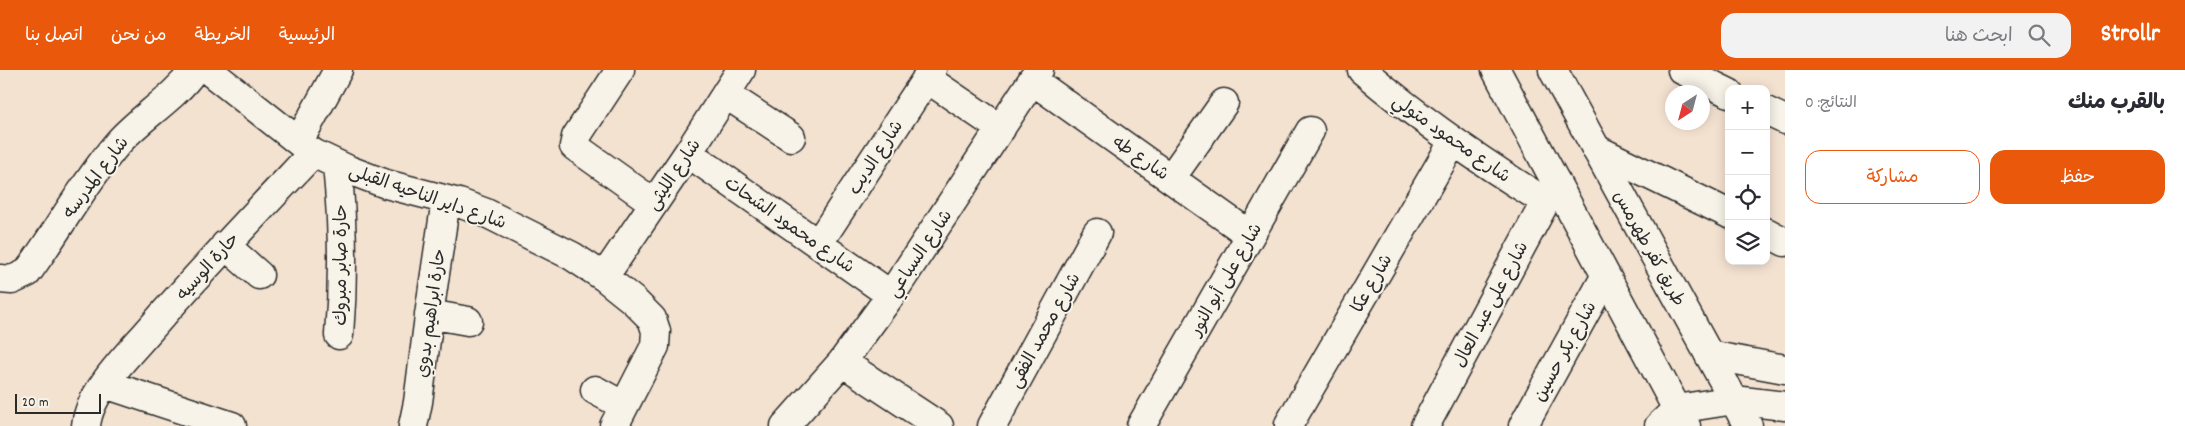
<!DOCTYPE html>
<html lang="ar">
<head>
<meta charset="utf-8">
<style>
	body { margin:0; font-family:Dekko,"Playpen Sans Arabic",sans-serif; background:#f2f2f3; color:#2b2b33; direction:rtl }
	.controls { position:absolute; right:15px; top:15px; display:grid; overflow:hidden; border-radius:10px; box-shadow:0 2px 12px #0003 }
	.controls button { width:45px; height:45px; display:grid; place-items:center; padding:0; border:0; border-bottom:1px solid #e1e1e2; background:#fff; color:#2b2b33; font:25px sans-serif }
	.compass { position:absolute; left:1665px; top:15px; width:45px; height:45px; border-radius:50%; background:#fff; box-shadow:0 2px 12px #0003; rotate:216deg }
	.scale { position:absolute; left:15px; bottom:12px; width:86px; box-sizing:border-box; padding-left:5px; border:2px solid #2b2b2b; border-top:0; font-size:14px; line-height:18px; white-space:nowrap; color:#2b2b2b; -webkit-text-stroke:4px #f7f3e8; paint-order:stroke }
	.list { margin:0; padding:0; list-style:none }
	h2 { display:flex; justify-content:space-between; align-items:center; height:65px; margin:0; padding:0 20px; font-size:21px }
	h2 small { font-size:16px; font-weight:400; color:#7c7c81 }
	.actions { display:flex; gap:10px; padding:15px 20px }
	.actions a { flex:1; padding:11px 0; border:1px solid #ea580c; border-radius:15px; text-align:center; font-size:18px; color:#ea580c }
	.actions .main { background:#ea580c; color:#fff }
	.icon { flex:none; width:28px; height:28px; fill:none; stroke:currentColor; stroke-width:2; stroke-linecap:round; stroke-linejoin:round }
	.map { position:relative; flex:none; width:1785px; height:356px; overflow:hidden; direction:ltr }
	header { display:flex; align-items:center; gap:30px; box-sizing:border-box; height:70px; padding:0 25px; background:#ea580c; color:#fff }
	header strong { font-size:24px }
	nav { display:flex; gap:28px; margin-inline-start:auto; font-size:18px }
	.search { width:350px; height:45px; background:#f2f2f3; display:flex; align-items:center; gap:12px; box-sizing:border-box; padding:0 18px; border-radius:15px; color:#7c7c81; font-size:19px }
	main { display:flex }
	aside { flex:1; background:#fff }
	.map>svg:first-child { display:block }
</style>
</head>
<body>
<header>
<strong>Strollr</strong>
<div class="search"><svg class="icon" aria-label="search" viewBox="0 0 24 24"><circle cx="10" cy="10" r="6"/><path d="M15 15l6 6"/></svg>ابحث هنا</div>
<nav><a>الرئيسية</a><a>الخريطة</a><a>من نحن</a><a>اتصل بنا</a></nav>
</header>
<main>
<aside>
<h2>بالقرب منك<small>النتائج: 0</small></h2>
<ul class="list">
</ul>
<div class="actions"><a class="main">حفظ</a><a>مشاركة</a></div>
</aside>
<div class="map">
<svg width="1785" height="356" viewBox="0 0 1785 356">
	<rect width="100%" height="100%" fill="#f4e2d1"/>
	<filter id="ink" filterUnits="userSpaceOnUse"><feTurbulence type="fractalNoise" baseFrequency=".02" numOctaves="2"/><feDisplacementMap in="SourceGraphic" scale="10" xChannelSelector="R" yChannelSelector="G"/><feConvolveMatrix kernelMatrix="1 2 1 2 8 2 1 2 1" color-interpolation-filters="sRGB"/></filter>
	<g filter="url(#ink)">
		<g fill="none" stroke-linecap="round" stroke-linejoin="round">
			<defs>
				<path id="minor" d="M208 0 313 83 349 100 386 114 459 133 486 143 572 186 604 207 634 231 652 249 656 261 655 276 614 356
					M620 0 576 67 574 76 654 133
					M1362 0C1419 49 1481 92 1546 132
					M1682 0 1729 23
					M926 8 1001 59
					M1032 10 1250 165
					M725 24 791 67
					M1766 41 1785 50
					M299 71 338 0
					M1596 79 1729 144
					M688 83 891 225
					M337 95C343 154 344 206 339 265
					M1171 108 1224 33
					M1766 162 1785 172
					M818 174 932 0
					M225 175 259 205
					M604 207 688 83 741 0
					M0 209 12 210 27 203C58 161 83 114 117 74 140 47 173 30 194 0
					M429 244 468 251
					M1709 285 1785 299
					M842 292 939 356
					M105 314 232 356
					M595 320 624 336
					M1289 354 1453 72
					M86 356C89 321 131 282 153 256 204 197 259 140 313 83
					M413 356 418 332 431 231 446 130
					M785 356 842 292 891 225 1039 0
					M992 356 1097 163
					M1141 356 1310 61
					M1425 356 1556 112
					M1523 356 1605 207
					M1659 356 1677 339 1734 330 1785 336"/>
				<path id="tertiary" d="M1496 0 1686 356
					M1553 0 1748 356"/>
			</defs>
			<use href="#minor" stroke="#2b2b2b" stroke-width="31"/>
			<use href="#tertiary" stroke="#2b2b2b" stroke-width="31"/>
			<use href="#minor" stroke="#f7f3e8" stroke-width="28"/>
			<use href="#tertiary" stroke="#f7f3e8" stroke-width="28"/>
		</g>
	</g>
	<g text-anchor="middle" stroke-width="4" stroke-linejoin="round" paint-order="stroke">
		<g font-size="18" fill="#2b2b2b" stroke="#f7f3e8">
			<text transform="translate(1452 68) rotate(35)" y="6">شارع محمود متولي</text>
			<text transform="translate(875 87) rotate(-57)" y="6">شارع الديب</text>
			<text transform="translate(1141 87) rotate(35)" y="6">شارع طه</text>
			<text transform="translate(673 104) rotate(-56)" y="6">شارع الليثى</text>
			<text transform="translate(95 107) rotate(-53)" y="6">شارع المدرسه</text>
			<text transform="translate(428 126) rotate(19)" y="6">شارع داير الناحيه القبلى</text>
			<text transform="translate(790 154) rotate(35)" y="6">شارع محمود الشحات</text>
			<text transform="translate(1650 178) rotate(61)" y="6">طريق كفر طهرمس</text>
			<text transform="translate(919 183) rotate(-56)" y="6">شارع السباعي</text>
			<text transform="translate(340 195) rotate(-90)" y="6">حارة صابر مبروك</text>
			<text transform="translate(207 196) rotate(-48)" y="6">حارة الوسيه</text>
			<text transform="translate(1225 209) rotate(-60)" y="6">شارع على أبو النور</text>
			<text transform="translate(1371 213) rotate(-60)" y="6">شارع عكا</text>
			<text transform="translate(1490 234) rotate(-62)" y="6">شارع على عبد العال</text>
			<text transform="translate(430 243) rotate(-82)" y="6">حارة ابراهيم بدوي</text>
			<text transform="translate(1044 260) rotate(-61)" y="6">شارع محمد الفقى</text>
			<text transform="translate(1564 281) rotate(-61)" y="6">شارع بكر حسين</text>
		</g>
	</g>
</svg>
<div class="controls">
<button>+</button>
<button>−</button>
<button><svg class="icon" aria-label="locate" viewBox="0 0 24 24"><circle cx="12" cy="12" r="6"/><path d="M12 2v4M12 18v4M2 12h4M18 12h4"/></svg></button>
<button><svg class="icon" aria-label="layers" viewBox="0 0 24 24"><path d="M12 4l9 5-9 5-9-5zM3 14l9 5 9-5"/></svg></button>
</div>
<svg class="compass" viewBox="-18 -18 36 36"><path d="M0-13l5 13h-10z" fill="#e53935"/><path d="M0 13l5-13h-10z" fill="#7c7c81"/></svg>
<div class="scale">20 m</div>
</div>
</main>
</body>
</html>
